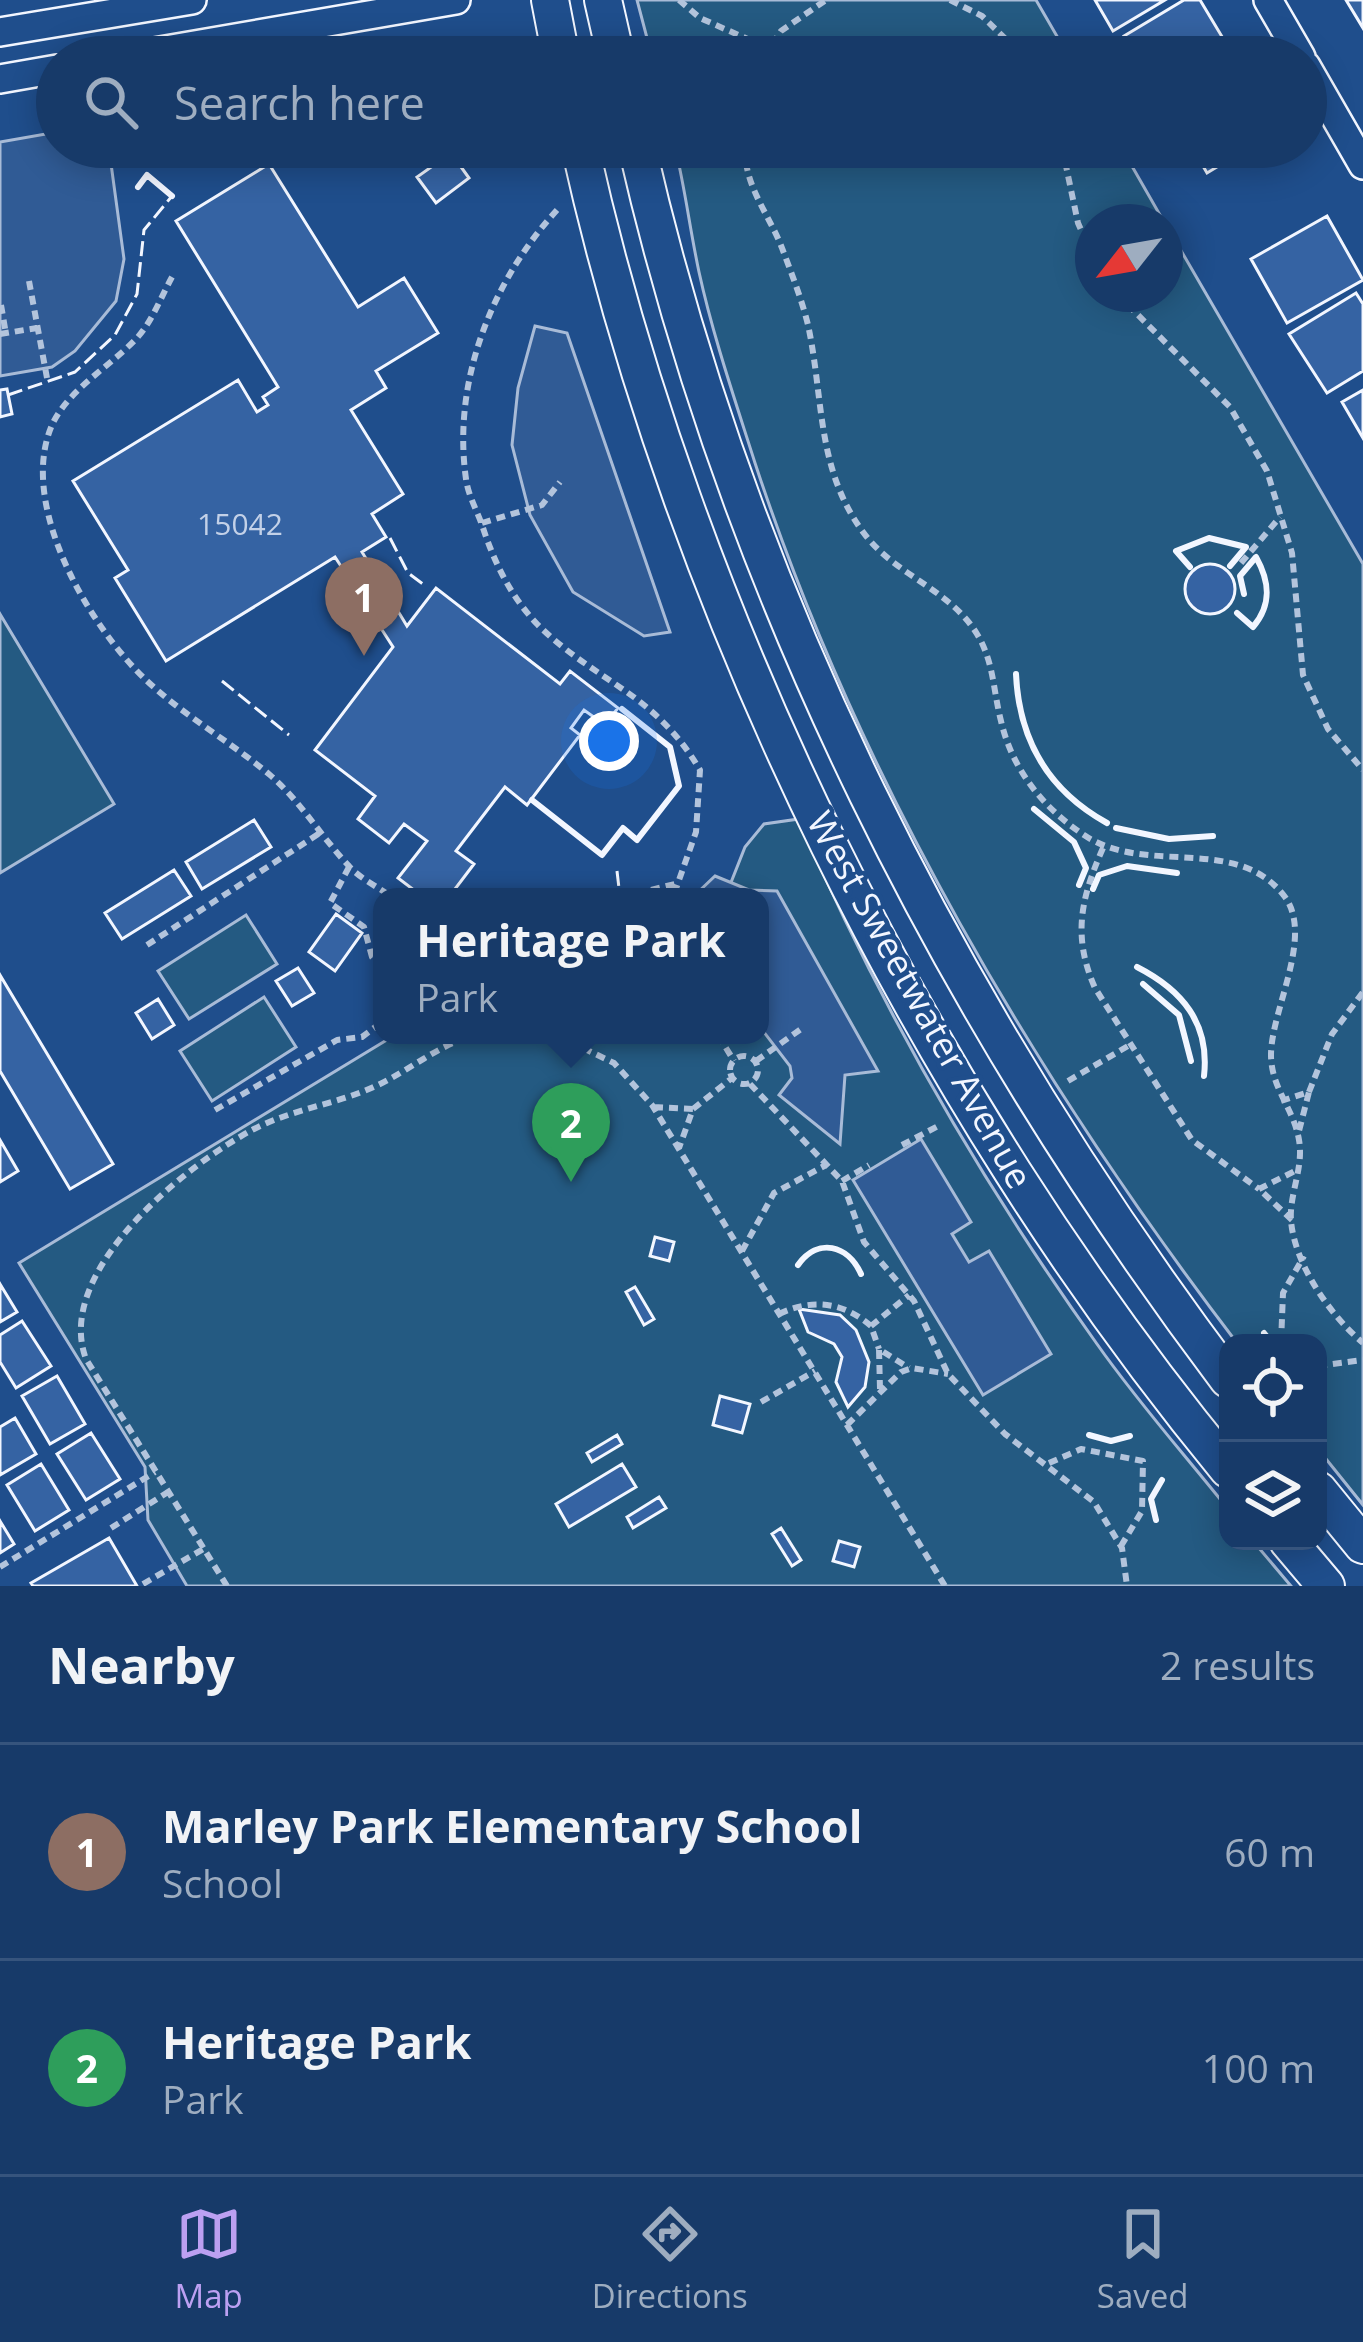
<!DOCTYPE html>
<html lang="en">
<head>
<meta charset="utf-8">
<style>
	body { margin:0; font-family:"Open Sans",sans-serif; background:#20416f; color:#f1f3f6 }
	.controls { position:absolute; right:36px; bottom:36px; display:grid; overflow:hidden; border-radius:24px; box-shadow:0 6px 30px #0003 }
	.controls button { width:108px; height:108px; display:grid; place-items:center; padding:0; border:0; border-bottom:3px solid #36547d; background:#173a69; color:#f1f3f6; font:60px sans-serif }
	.compass { position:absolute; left:1075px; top:204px; width:108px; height:108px; border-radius:50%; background:#173a69; box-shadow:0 6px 30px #0003; rotate:239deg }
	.you { position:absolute; left:609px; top:741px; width:42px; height:42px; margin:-30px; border:9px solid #fff; border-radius:50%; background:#1a73e8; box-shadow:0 0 0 18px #1a73e833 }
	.badge { display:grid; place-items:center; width:78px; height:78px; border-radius:50%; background:#bca0f2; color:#fff; font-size:39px; font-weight:700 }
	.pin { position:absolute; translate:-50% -99px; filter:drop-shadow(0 3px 6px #0008) }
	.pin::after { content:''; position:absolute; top:63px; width:42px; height:36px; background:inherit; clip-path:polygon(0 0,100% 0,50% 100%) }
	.popup { position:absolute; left:373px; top:888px; width:396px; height:156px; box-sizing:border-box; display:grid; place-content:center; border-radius:24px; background:#173a69; filter:drop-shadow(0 3px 9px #0005); font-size:39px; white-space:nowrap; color:#9eadc0 }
	.popup b { font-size:45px; color:#f1f3f6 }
	.popup::after { content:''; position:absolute; left:50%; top:100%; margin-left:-24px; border:24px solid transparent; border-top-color:#173a69 }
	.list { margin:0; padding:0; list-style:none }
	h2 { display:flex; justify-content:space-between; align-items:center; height:156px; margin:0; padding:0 48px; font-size:51px }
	h2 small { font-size:39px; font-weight:400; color:#9eadc0 }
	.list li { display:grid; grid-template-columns:78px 1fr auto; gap:36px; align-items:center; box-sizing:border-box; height:216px; padding:0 48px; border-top:3px solid #36547d }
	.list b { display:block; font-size:45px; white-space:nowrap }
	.list p { margin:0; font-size:39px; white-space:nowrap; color:#9eadc0 }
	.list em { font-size:39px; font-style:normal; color:#9eadc0 }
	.icon { flex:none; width:66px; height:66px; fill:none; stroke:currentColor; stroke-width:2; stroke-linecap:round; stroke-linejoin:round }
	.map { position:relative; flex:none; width:1363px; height:1586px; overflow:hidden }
	.search { position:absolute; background:#173a69; box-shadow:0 6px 30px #0003; left:36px; right:36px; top:36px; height:132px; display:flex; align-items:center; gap:30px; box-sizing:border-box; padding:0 42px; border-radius:66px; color:#9eadc0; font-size:45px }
	.sheet { height:588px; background:#173a69 }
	nav { display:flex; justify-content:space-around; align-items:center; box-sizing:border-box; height:168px; border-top:3px solid #36547d; background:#173a69; font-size:33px; color:#9eadc0 }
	nav a { display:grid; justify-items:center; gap:6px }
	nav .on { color:#bca0f2 }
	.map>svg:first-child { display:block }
</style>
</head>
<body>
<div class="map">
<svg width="1363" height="1586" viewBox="0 0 1363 1586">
	<rect width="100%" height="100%" fill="#1f4e8c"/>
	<path fill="#245a82" stroke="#a8bbd7" stroke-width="3" d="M637 0H1036L1069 57H652Z
		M675 147H1121L1164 222H1093V294H1165V223L1363 564V1505L1318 1449V1343H1237C1036 1080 859 779 755 463 735 400 713 336 699 272 690 230 685 188 675 147Z
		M0 614 114 804 0 873Z
		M799 819C878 1003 980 1180 1097 1344 1137 1401 1184 1454 1228 1509V1541H1253L1291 1586H187L148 1520 145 1467 19 1263 395 1035H760V897L730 885 745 847 764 824Z
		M246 915 277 964 189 1019 158 971Z
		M264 997 296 1047 212 1101 180 1051Z"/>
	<path fill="#305b95" stroke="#a8bbd7" stroke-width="3" d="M57 132V147H67L69 155 109 149 124 259 116 301 75 351 52 367 0 376V142Z
		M535 326 567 333 670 632 644 636 573 592 530 515 512 445 518 388Z
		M715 876 749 890 777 891 878 1071 845 1075 840 1144 779 1095 792 1078 790 1066 760 1027V897H693Z
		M921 1139 971 1222 952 1234 969 1262 989 1251 1051 1354 983 1395 853 1180Z"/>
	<path fill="#3563a3" stroke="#f2f6ff" stroke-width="3" d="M1095 0H1165L1113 31Z
		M1184 0H1200L1233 55 1136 57 1124 36Z
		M1346 0H1363V28Z
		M1192 147H1250L1207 173Z
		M451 153 469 178 436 203 417 177Z
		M269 164 358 307 404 278 438 333 376 371 386 388 351 410 403 494 372 514 386 537 362 552 407 626 436 588 560 684 570 671 618 708 605 725 584 710 571 728 580 735 527 805 505 787 456 851 474 864 449 897H423L398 878 427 841 404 824 389 843 358 819 375 796 315 750 393 647 335 557 166 661 115 578 128 570 73 481 238 380 257 412 268 405 263 397 278 387 176 221Z
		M1327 216 1363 280 1287 323 1251 259Z
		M1356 293 1363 304V371L1327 393 1289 334Z
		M7 389 12 414 0 417V390Z
		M1363 390V438L1342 402Z
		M1185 589a25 25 0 1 1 50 0a25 25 0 1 1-50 0Z
		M254 820 271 847 202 889 186 862Z
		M174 870 191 896 122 939 105 913Z
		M336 914 362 933 335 971 309 952Z
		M298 968 314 993 292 1006 276 981Z
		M0 975 113 1164 70 1189 0 1071Z
		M158 999 174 1025 152 1039 136 1013Z
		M0 1140 18 1171 0 1182Z
		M655 1237 674 1242 669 1261 650 1256Z
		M0 1284 17 1312 0 1322Z
		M635 1287 654 1319 644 1325 626 1292Z
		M799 1309 840 1315 856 1330 869 1362 865 1387 848 1407 836 1382 842 1357 834 1344 808 1332Z
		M22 1321 51 1366 16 1388 0 1362V1335Z
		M57 1376 85 1424 50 1444 22 1396Z
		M720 1396 750 1404 742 1433 713 1425Z
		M15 1418 36 1454 0 1475V1427Z
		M91 1433 120 1479 86 1500 57 1454Z
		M617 1435 622 1444 592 1462 587 1453Z
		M41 1464 69 1510 35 1531 7 1485Z
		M622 1464 636 1487 569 1527 556 1504Z
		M659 1497 666 1508 633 1528 627 1517Z
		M0 1521 14 1544 0 1553Z
		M781 1528 801 1560 792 1566 772 1534Z
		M109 1538 137 1586H33L31 1583Z
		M839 1541 860 1547 854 1567 833 1561Z"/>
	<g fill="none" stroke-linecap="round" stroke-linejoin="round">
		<defs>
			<path id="street" d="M1268 0 1301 57
				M0 32 192 0
				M125 57 456 0
				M1306 66 1363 165
				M0 79 57 69"/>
			<path id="secondary" d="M550 0 561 57
				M603 0 616 57
				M580 147C684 614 924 1100 1228 1469
				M637 147C740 597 952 1012 1228 1379
				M1318 1490 1363 1545
				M1288 1541 1326 1586"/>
		</defs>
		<use href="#street" stroke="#f2f6ff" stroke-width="32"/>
		<use href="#secondary" stroke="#f2f6ff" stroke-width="40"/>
		<path stroke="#b3c4dc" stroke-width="6" stroke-dasharray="9 6" stroke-linecap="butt" d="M679 0 700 18 768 48
			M950 0 982 16 1024 57
			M764 57 781 31 826 0
			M745 147C744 186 769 214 782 248 791 272 802 300 808 325 824 399 816 468 863 532 894 575 950 589 977 634 994 662 993 690 1001 721 1012 769 1043 808 1084 835 1146 877 1237 833 1285 897 1314 937 1271 1010 1271 1055 1271 1088 1294 1109 1299 1140 1304 1168 1289 1194 1291 1221 1295 1265 1330 1315 1363 1343
			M1062 147 1078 223 1093 257
			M557 210C492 281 452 381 466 479 468 496 479 514 484 531 496 566 512 598 538 625 597 683 654 692 700 770L696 832 673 897
			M172 277C161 297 151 324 135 340 109 367 68 390 52 425 17 505 90 627 146 680 184 716 231 742 270 775 301 802 320 835 348 865 359 878 378 887 392 897
			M29 281 47 378
			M1117 294 1230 407 1267 471 1292 553 1303 675 1328 729 1363 770
			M1 305 6 334
			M0 334 37 328
			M482 523 542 505 560 482
			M1241 563 1280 517
			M1103 848C1081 898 1072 936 1095 988L1192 1140 1259 1189
			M349 867 330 903 364 927 372 957 382 969
			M622 897 675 884
			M147 945 323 831
			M556 1035 614 1063 652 1105 945 1586
			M718 1035 734 1061
			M730 1070a14 14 0 1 1 28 0a14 14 0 1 1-28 0Z
			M756 1061 801 1029
			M1068 1081 1128 1046
			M750 1084 842 1181 864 1242 914 1301 948 1374 1005 1434 1094 1502 1122 1548 1127 1586
			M1309 1092 1332 1034 1363 992
			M1281 1101 1309 1092 1299 1131
			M654 1107 693 1109 679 1148
			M693 1109 732 1078
			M215 1110 337 1040 362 1037 382 1022
			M902 1145 940 1125
			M842 1181 869 1165
			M1292 1220 1259 1189 1299 1169
			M742 1251 774 1193 826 1165
			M779 1314C813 1298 843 1302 871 1326L879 1349
			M871 1326 909 1295
			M1281 1343 1283 1293 1304 1256
			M1318 1366 1363 1360
			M880 1389 879 1349 909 1368
			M761 1402 815 1371
			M847 1425 901 1372 912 1368 948 1374
			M1049 1463 1081 1449 1143 1461 1142 1511 1121 1546
			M111 1528 168 1492
			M0 1567 155 1472
			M143 1584 205 1548
			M227 1586 86 1359C53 1271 187 1164 254 1129 293 1109 337 1104 376 1086 410 1070 437 1046 474 1035"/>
		<use href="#street" stroke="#1f4e8c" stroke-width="27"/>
		<use href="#secondary" stroke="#1f4e8c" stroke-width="36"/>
		<path stroke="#f2f6ff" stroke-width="3" stroke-dasharray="15 6" stroke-linecap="butt" d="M8 395 75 372 115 335 137 294 144 230 172 196
			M390 538 408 573 427 587
			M222 681 289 735
			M617 871 620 897"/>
		<path stroke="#f2f6ff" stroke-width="6" d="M138 187 147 175 172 196
			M1190 567 1176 551 1209 538 1246 547 1230 566
			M1237 613 1253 627C1272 605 1270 582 1256 557L1240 576 1244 594
			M1016 674C1019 740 1049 791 1107 823
			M532 800 602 855 623 828 637 840 679 786 670 747 622 709
			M1034 809 1074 842 1086 868 1079 885
			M1116 828 1169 839 1213 836
			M1093 889 1099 875 1127 866 1177 873
			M1137 967C1182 990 1210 1023 1204 1076
			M1143 984 1179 1015 1191 1061
			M798 1265C818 1237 848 1245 861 1274
			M1263 1343 1268 1338 1264 1333
			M1089 1435 1111 1441 1130 1436
			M1156 1520 1151 1499 1162 1480"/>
	</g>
	<g text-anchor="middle" stroke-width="9" stroke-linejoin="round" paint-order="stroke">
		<g font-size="30" fill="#c3d1e8">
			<text x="240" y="535">15042</text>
		</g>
		<g font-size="36" fill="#f2f6ff" stroke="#1f4e8c">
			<text transform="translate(920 1000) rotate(61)" y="13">West Sweetwater Avenue</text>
		</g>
	</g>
</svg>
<div class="controls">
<button><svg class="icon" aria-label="locate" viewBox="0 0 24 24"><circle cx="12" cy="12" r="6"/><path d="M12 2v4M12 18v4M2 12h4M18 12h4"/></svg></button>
<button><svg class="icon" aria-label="layers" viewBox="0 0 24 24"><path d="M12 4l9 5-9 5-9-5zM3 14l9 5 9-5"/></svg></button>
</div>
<svg class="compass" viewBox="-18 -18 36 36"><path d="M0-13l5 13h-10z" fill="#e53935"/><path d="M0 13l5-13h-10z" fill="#9eadc0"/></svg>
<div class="you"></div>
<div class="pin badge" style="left:364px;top:656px;background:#8d6e63">1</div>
<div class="pin badge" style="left:571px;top:1182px;background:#2e9e5b">2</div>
<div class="popup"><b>Heritage Park</b>Park</div>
<div class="search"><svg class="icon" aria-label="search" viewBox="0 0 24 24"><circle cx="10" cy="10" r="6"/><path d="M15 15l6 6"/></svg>Search here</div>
</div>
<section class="sheet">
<h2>Nearby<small>2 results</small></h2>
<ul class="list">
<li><span class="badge" style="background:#8d6e63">1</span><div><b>Marley Park Elementary School</b><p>School</p></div><em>60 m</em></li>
<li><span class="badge" style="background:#2e9e5b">2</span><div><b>Heritage Park</b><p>Park</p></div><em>100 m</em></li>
</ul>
</section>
<nav>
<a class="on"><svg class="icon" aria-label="map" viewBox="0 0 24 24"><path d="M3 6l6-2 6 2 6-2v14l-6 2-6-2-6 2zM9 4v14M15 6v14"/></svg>Map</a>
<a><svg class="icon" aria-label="directions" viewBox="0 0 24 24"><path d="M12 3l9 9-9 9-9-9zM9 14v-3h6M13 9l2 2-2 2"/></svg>Directions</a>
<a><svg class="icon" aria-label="saved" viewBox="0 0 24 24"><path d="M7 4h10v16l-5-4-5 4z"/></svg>Saved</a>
</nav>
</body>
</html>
